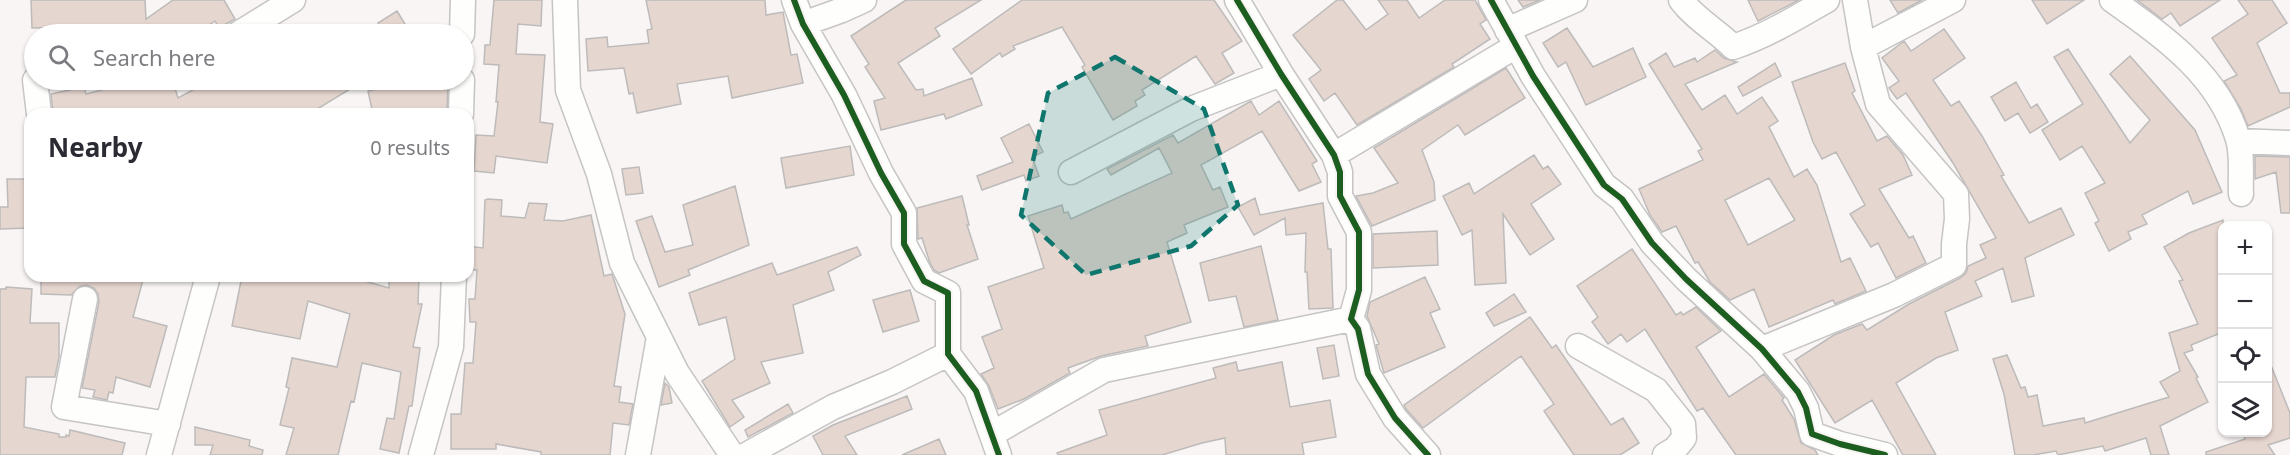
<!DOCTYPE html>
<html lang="en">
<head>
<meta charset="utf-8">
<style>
	body { margin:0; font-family:"Noto Sans",sans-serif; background:#f2f2f3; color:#2b2b33 }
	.controls { position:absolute; right:18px; bottom:18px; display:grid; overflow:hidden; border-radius:12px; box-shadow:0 2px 4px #0004 }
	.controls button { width:54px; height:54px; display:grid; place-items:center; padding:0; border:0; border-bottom:2px solid #e1e1e2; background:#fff; color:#2b2b33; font:30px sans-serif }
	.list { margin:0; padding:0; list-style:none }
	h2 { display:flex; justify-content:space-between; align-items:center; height:78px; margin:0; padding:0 24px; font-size:26px }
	h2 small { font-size:20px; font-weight:400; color:#7c7c81 }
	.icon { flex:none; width:33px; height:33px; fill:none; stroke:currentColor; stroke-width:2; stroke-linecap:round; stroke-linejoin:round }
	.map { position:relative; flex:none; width:2290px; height:455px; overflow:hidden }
	.search { position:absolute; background:#fff; box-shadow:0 2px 4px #0004; left:24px; top:24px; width:450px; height:66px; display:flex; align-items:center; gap:15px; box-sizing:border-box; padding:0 21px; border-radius:33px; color:#7c7c81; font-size:22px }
	.panel { position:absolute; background:#fff; box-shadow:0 2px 4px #0004; left:24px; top:108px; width:450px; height:174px; border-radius:18px }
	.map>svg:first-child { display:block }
</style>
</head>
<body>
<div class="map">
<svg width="2290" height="455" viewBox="0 0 2290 455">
	<rect width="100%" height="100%" fill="#f8f5f4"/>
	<path fill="#e6d6d0" stroke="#bdbbba" stroke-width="1.5" fill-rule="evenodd" d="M31 0H145L146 19 173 0H224L235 19 219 28 215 21 196 34H162L160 31 113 34V31L73 30V27L32 28Z
		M494 0H542L541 26 518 24 516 54 545 55 540 122 553 124 547 163 496 156 494 173 474 171 476 135 494 136 498 102H496L499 65 484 64 485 45H490Z
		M646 0H765L766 15 783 12 791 55 797 54 803 83 732 98 728 76 677 84 681 104 637 113 633 93 629 94 624 68 588 71 586 39 607 37 608 47 649 43 647 30 652 29Z
		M906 0H981L935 28 940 36 898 63 916 90 923 89 924 96 972 78 982 105 946 119 944 114 881 130 874 101 885 98 865 67 869 64 851 36Z
		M1022 0H1214L1242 41 1222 53 1234 73 1215 84 1196 56 1142 90 1145 95 1135 101 1137 106 1113 120 1082 67 1085 65 1062 27 1013 46 1015 49 1002 57 1000 53 971 74 953 49Z
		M1337 0H1343L1366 30 1388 14 1378 0H1407L1419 18 1445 0H1475L1486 20 1480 24 1490 39 1452 64 1454 67 1357 125 1335 93 1324 101 1309 79 1321 70 1293 35Z
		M1518 0H1540L1523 7Z
		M1748 0H1799L1758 21Z
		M1890 0H1922L1898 13Z
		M2032 0H2084L2047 24Z
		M2137 0H2220L2180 26 2171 13 2162 19Z
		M2238 0H2272L2287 23 2257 43 2280 93H2290V107L2248 126 2241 109 2224 81 2237 75 2212 38 2248 14Z
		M397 11 411 34H385L378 23Z
		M1567 28 1593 67 1633 48 1646 77 1586 105 1566 62 1558 67 1543 43Z
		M1944 29 1965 58 1933 80 1951 106 1959 101 1982 136 2004 175 2001 176 2029 223 2061 208 2074 235 2025 258 2034 296 2012 302 2003 268 1975 281 1982 296 1945 312 1958 350 1936 358 1896 383 1936 455H1903L1872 400 1835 423 1795 360 1834 335 1862 324 1867 330 1909 304 1960 278 1966 273 1968 266 1986 258 1980 245 1996 238 1953 163 1906 93 1897 99 1889 88 1899 81 1882 58 1904 41 1911 51Z
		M2068 49 2130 143 2150 120 2110 74 2130 56 2195 130 2222 192 2193 204 2188 191 2142 215 2147 224 2128 232 2131 239 2109 251 2095 223 2099 221 2085 193 2105 183 2082 146 2060 160 2042 130 2083 104 2054 57Z
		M1715 50 1724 58 1737 62 1685 84 1702 110 1725 95 1737 114 1762 97 1778 121 1769 127 1794 177 1807 169 1817 185 1841 262 1850 258 1866 291 1835 304 1833 300 1769 327 1754 289 1730 300 1710 282 1698 262 1695 263 1676 226 1662 232 1650 215 1639 189 1703 160 1698 151 1702 149 1649 64 1666 53 1674 67 1695 58 1697 62ZM1769 178 1795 220 1748 245 1725 200Z
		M1775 63 1781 76 1743 96 1738 87Z
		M1845 63 1855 91 1852 93 1877 141 1887 136 1903 155 1912 175 1879 189 1909 238 1913 236 1926 263 1896 278 1878 243 1871 247 1850 214 1865 205 1836 152 1822 159 1813 142 1792 82Z
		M1506 68 1525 98 1465 135 1458 125 1422 150 1434 182 1435 200 1372 226 1356 196 1373 193 1398 183 1374 148Z
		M141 80H148L149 88 173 81 178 98 211 80H365L309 114H53L51 94 84 87 86 94Z
		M419 80H448L447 111 420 109 398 114H373L368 91Z
		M2016 82 2031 108 2037 104 2048 122 2030 133 2018 113 2005 121 1991 97Z
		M1251 101 1259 115 1279 101 1317 161 1312 164 1321 182 1299 191 1262 131 1201 165 1213 190 1220 187 1228 207 1184 225 1187 233 1167 242 1191 322 1145 336 1148 346 1101 356 1068 368 1070 373 1024 399 998 409 989 386 981 374 994 368 982 337 1002 329 988 287 1044 268 1028 216 1062 205 1064 213 1068 212 1071 219 1172 173 1159 148 1111 175 1107 169 1173 135 1178 143Z
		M1029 124 1043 152 1032 157 1039 176 1026 181 1024 175 982 190 977 176 1013 162 1001 138Z
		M850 146 854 175 786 188 781 158Z
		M1534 155 1543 169 1548 166 1561 184 1531 204 1554 239 1530 255 1503 214 1506 283 1475 285 1472 230 1462 235 1443 196 1469 183 1474 194Z
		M2255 156 2290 157V213H2281L2276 172 2255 179Z
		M639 167 643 193 626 195 622 169Z
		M7 179H30V228L0 229V207H8Z
		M735 186 749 245 688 270 690 275 659 287 636 221 652 216 665 252 693 245 683 205Z
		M962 196 969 225H967L978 259 939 273 934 270 930 263 922 238 918 239 917 208Z
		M1255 198 1260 215 1323 203 1328 249H1331L1333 308 1309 309 1307 272H1305L1306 233 1286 235 1285 218 1254 235 1238 207Z
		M488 199 502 200 501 216 525 218 529 203 547 204 544 220 563 221 591 215 604 276 612 274 625 314 614 386 621 387 619 402 633 404 629 425 613 423 610 455H541V452L496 444V449H451V414H461L465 363H473L476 322H470L469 299H475L477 270H468V246L483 248 485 200Z
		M2223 220V332L2191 345 2193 350 2184 353 2198 377 2196 378 2208 402 2160 426 2169 455H2151L2146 438 2105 451 2103 446 2058 455 2056 451 2033 455H2015L2004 394 1993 359 2007 355 2021 388 2025 387 2028 397 2037 395 2043 426 2084 418 2085 423 2169 397 2160 382 2180 371 2169 333 2198 324 2179 281 2183 280 2164 247 2189 233Z
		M1437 231 1438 265 1373 268V234Z
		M1261 246 1278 320 1244 327 1236 296 1209 301 1200 263Z
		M857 247 861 255 828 272 834 290 793 305 803 353 761 362 770 383 732 400 744 417 730 427 702 381 735 359 726 317 699 325 689 293 772 263 777 275Z
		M1632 249 1676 315 1681 312 1683 315 1696 307 1721 331 1696 347 1729 397 1764 374 1784 398 1782 400 1794 419 1801 443 1815 450 1818 455H1736L1703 408 1697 411 1645 329 1627 342 1621 334 1608 344 1592 322 1598 317 1577 286Z
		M99 276H144L133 317 167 326 150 387 116 377 113 393 109 392 107 400 93 397 95 390 82 388 99 302 98 294 94 288 87 285 80 286 71 295 41 294V277L98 278Z
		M242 276H287V278L324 279 325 276H347L389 288V276H419L418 304H422L413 347 420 348 412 406H409L399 453 380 449 387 418 394 419 401 372 362 363 354 402 351 401 338 455H286L294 428 280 425 289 388 286 387 292 358 337 367 350 314 308 301 300 339 232 326Z
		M1425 277 1440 309 1430 313 1445 347 1384 373 1376 345 1379 344 1367 316 1370 302Z
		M6 287 32 289 30 323H59V357L55 377H26L24 427 59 434V437H66V435L69 436 70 430 125 443 122 455H0V289H6Z
		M910 290 919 321 883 332 873 300Z
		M1514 294 1526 312 1494 326 1486 313Z
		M1530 317 1552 348 1556 345 1611 425 1623 418 1639 443 1620 455H1574L1544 411 1554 404 1521 356 1423 428 1406 409 1404 405Z
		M1334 345 1339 376 1323 379 1317 348Z
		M2268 358 2290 413V438L2268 445 2275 455H2206V452L2245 439 2243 432H2268Z
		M1236 362 1238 371 1282 362 1290 407 1330 400 1336 437 1302 443 1304 455H1226L1225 438 1202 443 1162 455H1058L1057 453 1107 435 1099 410 1216 378 1213 368Z
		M665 383 669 387 672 403 661 405Z
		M907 396 912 409 845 436 857 455H823L813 436 833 425Z
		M788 404 793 413 748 437 745 430Z
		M195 427 250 440 249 446 263 450 262 455H210L213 445H195Z
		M939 439 946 455H902Z"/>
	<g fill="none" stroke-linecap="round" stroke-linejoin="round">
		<defs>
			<path id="minor" d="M565 0 568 90 599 174 622 263 677 373 732 455
				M794 0 803 24 844 95 881 173 904 213V244L924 281 948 293V354L976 391 999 455
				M1237 0 1281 74 1334 155 1340 172V196L1359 232V290L1351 319 1358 329 1368 374 1395 418 1428 455
				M1491 0 1533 76 1604 185 1622 199 1652 243 1686 279 1762 349 1798 392 1806 408 1812 434 1840 444 1885 455
				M1681 0C1695 19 1716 30 1733 47 1766 36 1796 18 1827 0
				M2112 0C2164 37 2218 74 2238 139 2243 155 2240 177 2241 194
				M803 24 842 10 864 0
				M1507 30 1575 0
				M238 34 293 0
				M462 34 463 0
				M1863 47 1953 0
				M35 80 39 114
				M461 114 462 80
				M2239 141 2290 143
				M1334 155 1516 46
				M1071 172 1191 109 1281 74
				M85 299 64 407 168 424
				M1578 346 1656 390 1683 424 1684 438 1675 449 1665 455
				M1762 349 1894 295 1954 265V244L1957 219 1956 194 1878 104 1863 47 1855 0
				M992 434 1104 370 1351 319
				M159 455 208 276
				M421 455 451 347 454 276
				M638 455 659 337
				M746 455 833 407 892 382 948 354"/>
		</defs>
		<use href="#minor" stroke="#c6c4c4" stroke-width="27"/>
		<use href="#minor" stroke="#fefefd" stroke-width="24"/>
		<defs>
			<path id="cycleway" d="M794 0 803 24 844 95 881 173 904 213V244L924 281 948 293V354L976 391 999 455
				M1237 0 1281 74 1334 155 1340 172V196L1359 232V290L1351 319 1358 329 1368 374 1395 418 1428 455
				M1491 0 1533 76 1604 185 1622 199 1652 243 1686 279 1762 349 1798 392 1806 408 1812 434 1840 444 1885 455"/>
		</defs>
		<use href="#cycleway" stroke="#f9f4f3" stroke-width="10"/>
		<use href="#cycleway" stroke="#1b5e20" stroke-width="6"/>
	</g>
	<path fill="#0f766e" fill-opacity="0.2" stroke="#0f766e" stroke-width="4.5" stroke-dasharray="12 8" stroke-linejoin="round" d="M1115 57 1204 109 1238 205 1191 246 1086 275 1021 215 1048 93Z"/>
</svg>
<div class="controls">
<button>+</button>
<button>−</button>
<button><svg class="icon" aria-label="locate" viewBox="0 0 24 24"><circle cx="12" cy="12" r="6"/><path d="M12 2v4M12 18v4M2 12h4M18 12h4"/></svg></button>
<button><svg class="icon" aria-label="layers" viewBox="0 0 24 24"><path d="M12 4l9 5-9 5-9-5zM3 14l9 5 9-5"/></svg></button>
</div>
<div class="search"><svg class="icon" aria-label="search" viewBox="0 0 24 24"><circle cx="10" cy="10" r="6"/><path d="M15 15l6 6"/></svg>Search here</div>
<section class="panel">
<h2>Nearby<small>0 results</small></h2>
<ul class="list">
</ul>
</section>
</div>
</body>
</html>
